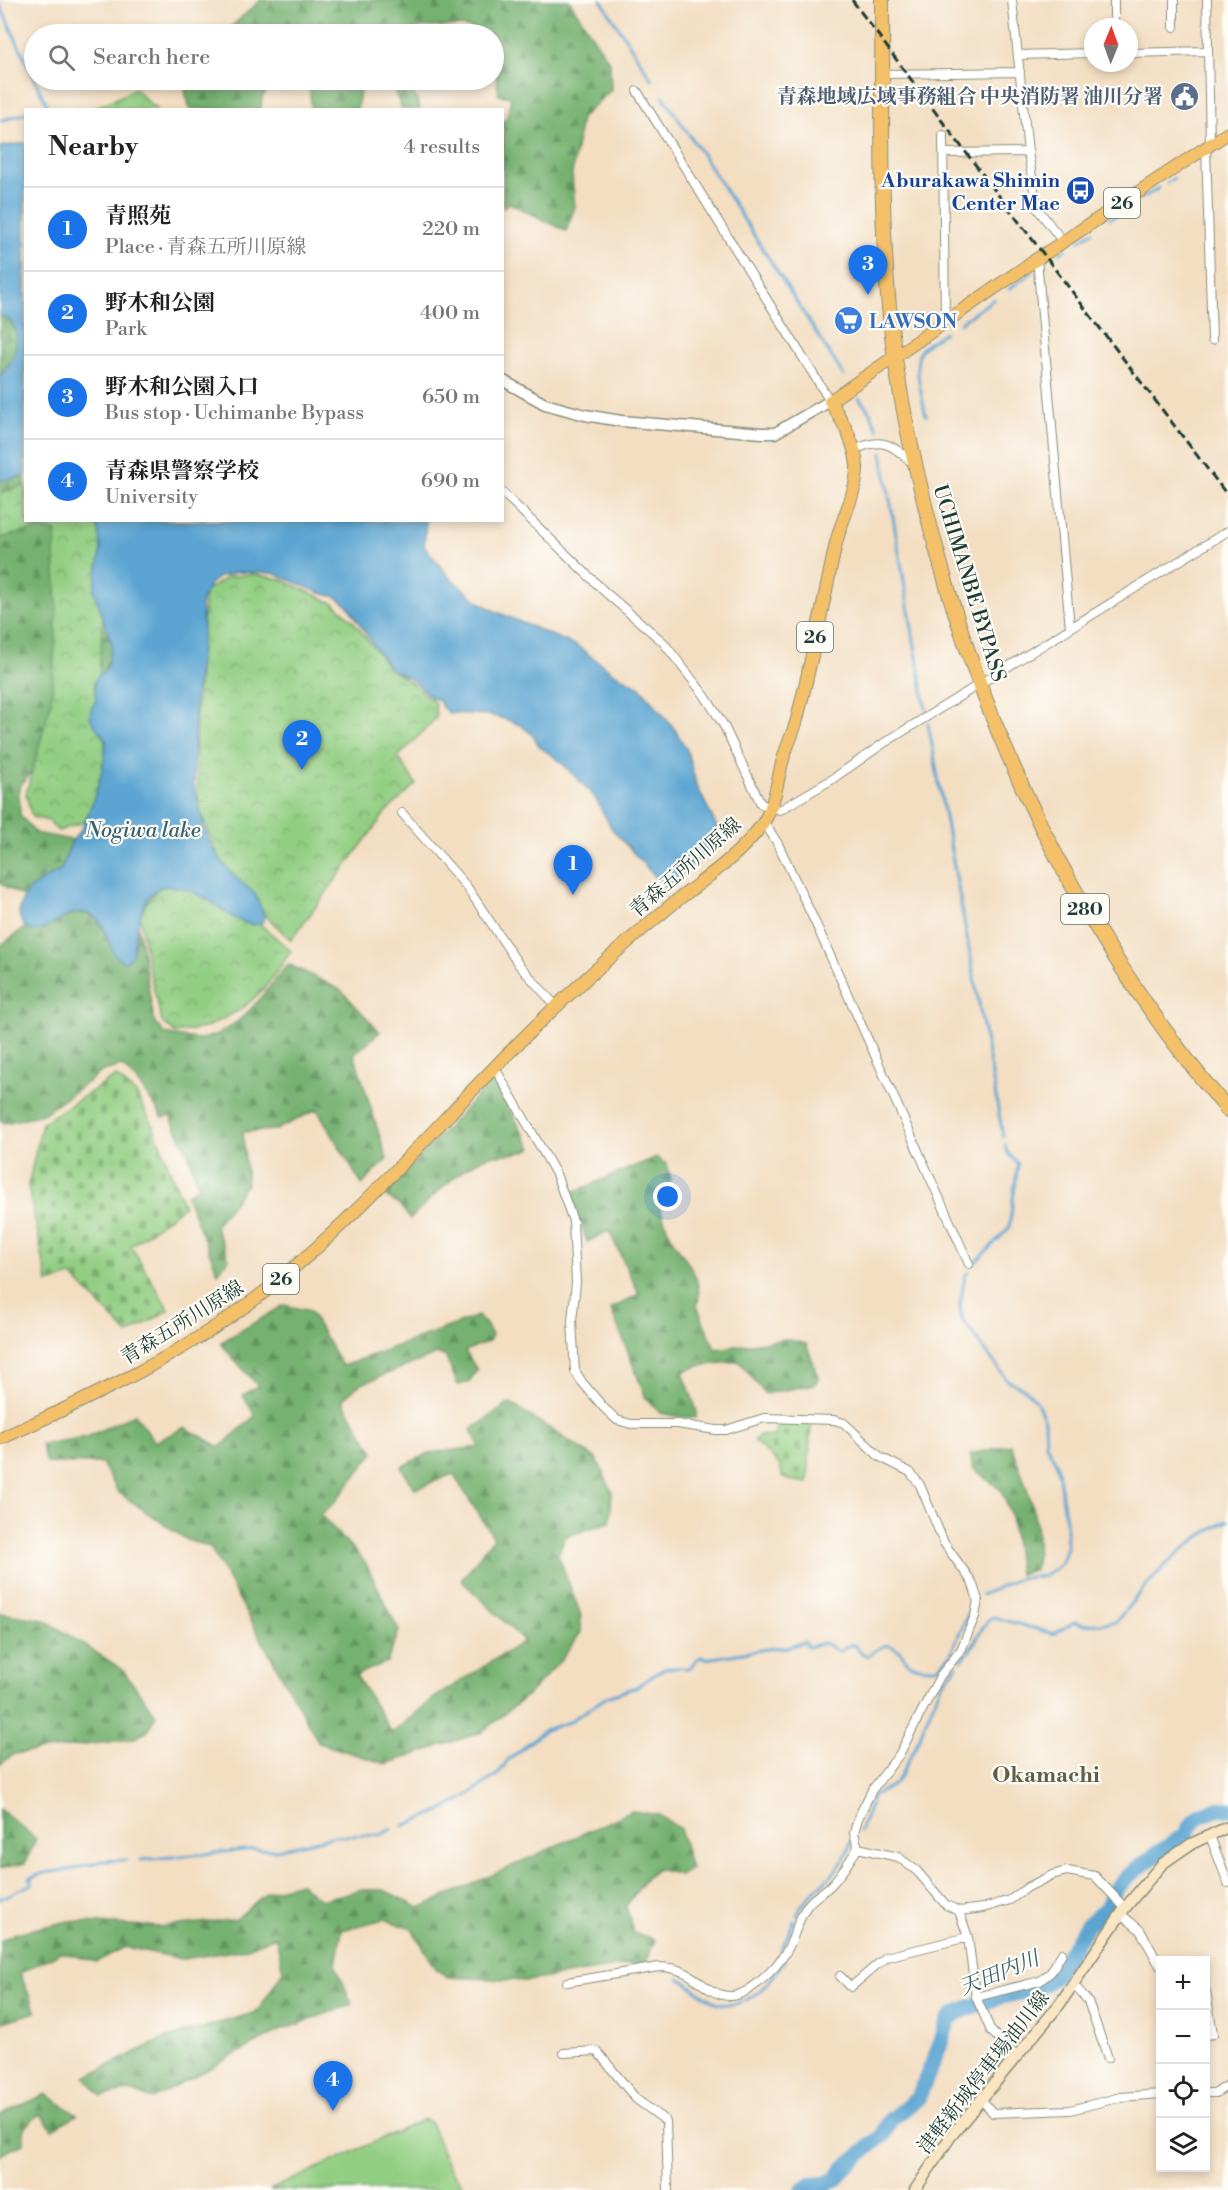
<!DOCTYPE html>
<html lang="en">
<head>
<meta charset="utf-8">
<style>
	body { margin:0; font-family:"Libre Bodoni","Noto Serif JP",serif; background:#f6f6f6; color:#222 }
	.controls { position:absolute; right:18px; bottom:18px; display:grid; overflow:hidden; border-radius:0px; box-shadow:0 3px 9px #0003 }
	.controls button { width:54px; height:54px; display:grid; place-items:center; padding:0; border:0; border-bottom:2px solid #e0e0e0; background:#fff; color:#222; font:30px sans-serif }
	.compass { position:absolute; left:1084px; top:18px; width:54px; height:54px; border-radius:50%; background:#fff; box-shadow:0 3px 9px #0003; rotate:1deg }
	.you { position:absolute; left:668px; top:1197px; width:21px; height:21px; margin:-15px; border:4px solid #fff; border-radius:50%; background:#1a73e8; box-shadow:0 0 0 9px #1a73e833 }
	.badge { display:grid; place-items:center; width:39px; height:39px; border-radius:50%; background:#1a73e8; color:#fff; font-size:20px; font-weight:700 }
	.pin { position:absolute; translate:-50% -50px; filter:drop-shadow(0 2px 3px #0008) }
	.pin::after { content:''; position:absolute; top:32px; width:21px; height:18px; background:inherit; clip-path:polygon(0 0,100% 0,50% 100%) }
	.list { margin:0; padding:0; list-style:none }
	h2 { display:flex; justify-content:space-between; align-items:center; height:78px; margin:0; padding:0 24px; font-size:26px }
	h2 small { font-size:20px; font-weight:400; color:#767676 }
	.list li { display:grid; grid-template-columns:39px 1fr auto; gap:18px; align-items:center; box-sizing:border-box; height:84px; padding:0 24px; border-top:2px solid #e0e0e0 }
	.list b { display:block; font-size:22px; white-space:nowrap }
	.list p { margin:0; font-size:20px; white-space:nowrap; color:#767676 }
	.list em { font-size:20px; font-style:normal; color:#767676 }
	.icon { flex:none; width:33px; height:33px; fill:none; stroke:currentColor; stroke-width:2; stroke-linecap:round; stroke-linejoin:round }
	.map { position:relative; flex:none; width:1228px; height:2190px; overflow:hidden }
	.search { position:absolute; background:#fff; box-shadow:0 3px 9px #0003; left:24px; top:24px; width:480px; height:66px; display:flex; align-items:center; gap:15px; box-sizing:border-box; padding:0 21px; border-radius:33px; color:#767676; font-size:22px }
	.panel { position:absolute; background:#fff; box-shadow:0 3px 9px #0003; left:24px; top:108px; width:480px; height:414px; border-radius:0px }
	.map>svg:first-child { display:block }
</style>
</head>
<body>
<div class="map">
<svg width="1228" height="2190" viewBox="0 0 1228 2190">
	<defs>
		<pattern id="forest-firs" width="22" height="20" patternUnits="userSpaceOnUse" patternTransform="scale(1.5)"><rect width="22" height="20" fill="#75b170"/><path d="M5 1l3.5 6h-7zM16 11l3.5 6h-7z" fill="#5f915d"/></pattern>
		<pattern id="cemetery-stones" width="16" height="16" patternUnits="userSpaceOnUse" patternTransform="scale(1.5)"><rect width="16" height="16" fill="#92ce82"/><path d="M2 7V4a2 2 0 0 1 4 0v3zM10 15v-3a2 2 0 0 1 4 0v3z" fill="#77a86b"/></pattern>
		<pattern id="park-crowns" width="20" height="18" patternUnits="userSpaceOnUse" patternTransform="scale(1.5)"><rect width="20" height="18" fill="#92ce82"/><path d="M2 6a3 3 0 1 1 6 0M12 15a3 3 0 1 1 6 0" fill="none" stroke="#77a86b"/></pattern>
	</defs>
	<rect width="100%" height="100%" fill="#fdfcf7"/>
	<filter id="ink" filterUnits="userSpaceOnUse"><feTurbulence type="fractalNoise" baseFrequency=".0167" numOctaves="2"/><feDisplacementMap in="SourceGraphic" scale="12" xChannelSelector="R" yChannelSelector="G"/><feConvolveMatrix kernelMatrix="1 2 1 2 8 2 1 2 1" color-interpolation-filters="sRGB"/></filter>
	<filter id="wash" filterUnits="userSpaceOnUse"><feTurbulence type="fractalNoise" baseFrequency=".008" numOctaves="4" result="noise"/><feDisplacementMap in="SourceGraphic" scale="24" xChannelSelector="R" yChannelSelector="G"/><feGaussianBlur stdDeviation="1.35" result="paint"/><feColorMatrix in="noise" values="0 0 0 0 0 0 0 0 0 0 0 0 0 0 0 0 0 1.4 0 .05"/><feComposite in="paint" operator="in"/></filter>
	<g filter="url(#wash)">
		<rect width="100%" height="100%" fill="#f3dec2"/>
		<path fill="url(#forest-firs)" stroke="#4a7752" stroke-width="1.5" d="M261 0H569L610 63 611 90 581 118 572 174 575 207 566 231 509 203 503 208V122L507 117 511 97 499 95 494 61V34H478L473 28 460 26 420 27 402 34H223Z
			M189 80H362L357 110 311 109 310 91 297 81 273 84 262 97 261 109H190L185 91Z
			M383 80H405L416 97 420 109H402L394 90Z
			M0 316C20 320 19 345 12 360 9 366 4 371 0 376Z
			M25 476 26 520 97 521 100 533 102 612 113 645 106 670 96 678 100 731 106 740 105 765 45 757 19 787 20 815 35 833 72 840 61 870 32 888 23 897 0 883V481Z
			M76 913C99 913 97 923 108 937 113 944 126 947 133 951L138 925 154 1021 165 1034C177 1036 195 1041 206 1038 242 1029 266 990 288 964L341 990 380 1032 354 1054 387 1159 362 1185 317 1109 276 1130 243 1132 247 1184 215 1226 229 1259 218 1273 186 1195 198 1187 189 1156 170 1116 163 1118 139 1084 122 1066 103 1071 43 1114 5 1123 0 1121V946L26 927C41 936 61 918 76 913Z
			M492 1080 532 1148C517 1157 497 1151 482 1159 454 1173 432 1198 410 1219L400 1205 384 1195Z
			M656 1157 667 1165 671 1180 658 1203C663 1215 666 1227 672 1238 685 1261 705 1278 697 1306L715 1349 786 1339 806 1344 819 1377 815 1384 765 1394 739 1361 698 1366 683 1372 697 1411 696 1418 674 1416 661 1413 646 1398 611 1309 639 1294 609 1231 587 1242 571 1193Z
			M284 1305 310 1311 342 1366 478 1316 485 1323 492 1335 489 1341 465 1351 477 1370 469 1382 458 1385 445 1356 437 1354 359 1385 342 1400 374 1452 335 1502 321 1515 365 1562 399 1631 387 1662 356 1675 392 1733 434 1698 524 1641 461 1580 494 1538 453 1474 415 1489 401 1467 429 1453 480 1447 471 1430 510 1403 597 1459 612 1492 610 1522 565 1537 558 1554 581 1616V1632L562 1659 529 1694 482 1732 386 1764 319 1743 210 1547 187 1540 118 1492 102 1463H46L41 1444 87 1437 135 1414 155 1442 185 1427 220 1447 255 1416 243 1395 258 1386 220 1343Z
			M1011 1445C1026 1486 1044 1525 1035 1570L1019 1574 1011 1516 1001 1490 973 1468 970 1454Z
			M0 1613 45 1620 122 1669 156 1715 147 1732 132 1739 14 1754 0 1764Z
			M0 1809 36 1839 25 1863 0 1869Z
			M632 1811 659 1815 680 1829 691 1869 681 1875 657 1869 646 1878 626 1906 633 1932 655 1940 646 1962 528 1981 448 1977 437 1970 412 1929 384 1919 342 1930 336 1966 352 2004 277 2032 153 2099 128 2090 102 2097 85 2077 163 2039 257 2012 283 1971 276 1937 241 1950 183 1959 125 1947 96 1962 61 1952 20 1973 36 2012 0 2023V1941L16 1933 69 1921 160 1927 236 1919 267 1892 300 1883 321 1900 359 1890H384L420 1908Z
			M46 2094 77 2115 52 2129 41 2114 25 2126 23 2144 0 2155V2115Z"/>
		<path fill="url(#cemetery-stones)" stroke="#58865b" stroke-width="1.5" d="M116 1076 137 1095 154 1128 184 1206 131 1246 169 1310 128 1334 72 1276 48 1283 28 1186 42 1123Z
			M776 1421 811 1422 808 1483 789 1480 782 1476 780 1465 754 1441 759 1435 775 1436Z"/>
		<path fill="url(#park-crowns)" stroke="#58865b" stroke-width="1.5" d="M134 88 156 109H92L124 95Z
			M25 485 26 520 91 521 104 534 103 614 97 710 105 743V773L86 821 58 831 49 821 32 817 26 794 51 703 55 647 57 603 54 553 57 532 40 528 0 538V493Z
			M252 574 280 579 335 604 354 622 389 668 412 683 435 703 436 718 398 757 416 784 386 812 291 940 264 914 221 862 199 808 195 730 205 592 227 577Z
			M175 876 212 902 260 924 291 951 265 988 242 1009 205 1028 175 1033 162 1022 148 965 140 918 144 907 158 887Z"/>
		<path fill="#92ce82" stroke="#58865b" stroke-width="1.5" d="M424 2119 430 2122 448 2166 466 2190H270Z"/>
		<path fill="#5ba5d2" stroke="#3d7183" stroke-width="1.5" d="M25 143V476L0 481V376C4 371 9 366 12 360 19 345 20 320 0 316V147Z
			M97 521H426L424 546 450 578 482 604 497 612 577 646 614 673 640 687 674 728 687 750 696 784 718 829V842L665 888 612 829 594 796 561 762 540 747 532 734 520 725 505 719 489 715 449 713 442 707 439 700 431 697 413 680 389 668 348 606 337 597 320 593 273 573 237 572 219 577 211 583 203 597 201 606 203 628 195 700 194 784 204 827 212 847 231 873 255 894 264 914V920L260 924C238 928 221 906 203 897 156 872 144 892 135 937 133 947 135 956 125 962 106 957 110 924 92 915 68 904 50 935 31 930 27 930 23 925 21 921 18 915 19 910 21 904 25 891 38 882 50 876 54 874 59 872 61 869 66 861 68 851 71 843 74 837 79 833 82 828 94 802 105 768 106 740 96 725 82 719 96 701L94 684 96 678 106 670 112 645 94 591 101 548Z"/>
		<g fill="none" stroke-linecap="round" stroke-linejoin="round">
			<path stroke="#5ba5d2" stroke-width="3" d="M601 0 652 80
				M0 5 39 89 50 110
				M663 96 704 157 844 376
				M37 110 49 107
				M0 121 26 113
				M1209 154 1226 143
				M1167 183 1174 178
				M1141 199 1159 188
				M1110 219 1133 205
				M1079 241 1092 232
				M1060 253 1066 249
				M1009 289 1033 272
				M960 323 994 299
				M859 398 870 412 878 430
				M926 416C923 400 912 363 921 350 927 343 936 338 944 333
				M882 453 926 710
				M928 723 1003 1136
				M974 1264 1009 1228 1018 1164 1007 1152 1005 1145
				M968 1272 965 1276 960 1305 962 1319 1007 1380 1026 1390 1037 1402 1045 1421 1046 1444 1057 1465 1066 1521 1067 1547 1062 1562 1055 1569 1043 1576 1020 1578 982 1595
				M962 1660C976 1647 979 1626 993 1617L1054 1634 1074 1622 1085 1625 1116 1622C1147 1583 1182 1541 1228 1521
				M403 1826 443 1810 467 1796 498 1774 508 1760 545 1730 569 1722 607 1697 636 1687 665 1668H690L696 1660 701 1657 706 1659 773 1648 789 1647 804 1642 808 1647 824 1643 839 1651 849 1645H855L860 1652 868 1656C878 1649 886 1640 898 1650 902 1653 904 1658 908 1662 916 1668 927 1668 937 1668L950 1655 973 1602
				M860 1831 874 1795 893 1785 899 1779 916 1745 941 1685 957 1666
				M141 1860 255 1849 277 1850 335 1836 380 1835 392 1829
				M0 1899 32 1884 30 1878 44 1873 73 1869 102 1861 126 1860
				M797 1915C808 1890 829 1883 843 1861 847 1855 849 1846 852 1839
				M781 1950 794 1921
				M679 1978C690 1984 700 1994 711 2000 742 2016 769 1985 784 1961"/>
			<path stroke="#5ba5d2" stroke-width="16" d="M803 2190 810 2185 824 2184 835 2180 843 2169 883 2135 890 2120 918 2098 940 2045 948 2020 956 2013 971 2007 996 1998 1034 1989 1045 1983 1056 1975 1086 1926 1106 1909 1115 1889 1131 1874 1158 1853 1186 1835 1189 1828 1199 1816 1218 1809H1228"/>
		</g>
	</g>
	<g filter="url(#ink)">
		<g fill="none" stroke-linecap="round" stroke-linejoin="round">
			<defs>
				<path id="minor" d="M1012 0 1028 152 1037 208 1063 242
					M1114 0V27
					M1207 0 1210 145
					M1174 27V0
					M1129 53 1208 51
					M1018 55 1093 53
					M883 74 1020 72
					M637 91 830 401
					M943 135 945 322
					M1206 147 1212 340
					M944 153 1028 152
					M1037 259 1070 628
					M855 450C882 436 894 445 914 465
					M502 492 605 592 663 642 705 696 724 726 761 804 780 810 831 780 884 743 1228 531
					M402 813 467 887 519 965 556 1006
					M764 822 778 844 815 922 969 1264
					M495 1068 556 1174 573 1221 576 1283 572 1321 575 1371 582 1382 604 1408 617 1420 631 1424H677L716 1430H726L764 1418 834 1420 844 1423 880 1457 910 1472 920 1485 944 1543 972 1582 978 1600 975 1616 961 1650 940 1676 899 1755 872 1790 858 1818 854 1833 858 1848C849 1861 842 1874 831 1885 823 1893 813 1897 807 1906 797 1920 795 1938 786 1952 776 1968 749 1996 730 1996 712 1996 700 1980 686 1973 677 1969 669 1967 659 1967L567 1982
					M1210 1836 1228 1883
					M858 1848 898 1857 917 1871 946 1905 959 1911 983 1908 1010 1900 1028 1887 1052 1875 1067 1871 1095 1876 1125 1908
					M959 1911 968 1937 976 1997 1040 1981 1051 1972 1062 1953
					M1121 1914 1140 1930 1160 1966
					M840 1976 851 1987 886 1957 968 1937
					M1074 1985 1088 2001 1108 2058
					M1206 1991 1213 2034 1206 2035
					M976 1997 991 2031 1016 2056
					M564 2053 597 2051 636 2099 666 2121 668 2190
					M1206 2093H1216L1228 2085
					M981 2099 993 2113 1070 2110 1121 2097 1160 2094"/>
				<path id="tertiary" d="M502 380 545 404 585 415 621 421 762 433H775L830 401"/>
				<path id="secondary" d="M915 2190 951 2136 1059 2005 1125 1908 1162 1864 1191 1844 1228 1827"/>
				<path id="primary" d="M0 1439C92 1397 183 1355 263 1293 372 1208 460 1095 561 1002 598 967 636 934 675 902 704 879 738 857 761 826 775 807 777 781 783 759 788 742 796 728 799 711 813 655 824 599 836 543 842 518 857 492 857 467 856 443 842 421 830 401L1037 259 1228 133"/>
				<path id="trunk" d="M882 0C883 105 879 212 890 317 897 389 913 459 931 529 987 744 1083 940 1228 1110"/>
			</defs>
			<use href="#minor" stroke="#898e7b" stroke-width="10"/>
			<use href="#tertiary" stroke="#898e7b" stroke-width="13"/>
			<use href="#secondary" stroke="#898e7b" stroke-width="13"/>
			<use href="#primary" stroke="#898e7b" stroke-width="14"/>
			<use href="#trunk" stroke="#898e7b" stroke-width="16"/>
			<use href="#minor" stroke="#fff" stroke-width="8"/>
			<use href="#tertiary" stroke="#fff" stroke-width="10"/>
			<use href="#secondary" stroke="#fbe6c3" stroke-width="10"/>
			<use href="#primary" stroke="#f4c16a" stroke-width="12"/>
			<use href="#trunk" stroke="#f4c16a" stroke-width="14"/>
			<path stroke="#1f3d34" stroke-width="3" stroke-dasharray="9 4.5" stroke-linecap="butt" d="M852 0 942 121 1228 496"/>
		</g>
	</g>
	<defs>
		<symbol id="civic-disc" viewBox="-11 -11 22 22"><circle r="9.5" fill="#5c6f8a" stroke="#fdfcf7"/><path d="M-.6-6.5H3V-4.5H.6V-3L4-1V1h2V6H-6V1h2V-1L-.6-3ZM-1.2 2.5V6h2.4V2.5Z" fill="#fff"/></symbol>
		<symbol id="bus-disc" viewBox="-11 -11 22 22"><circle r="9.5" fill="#1a4fb4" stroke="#fdfcf7"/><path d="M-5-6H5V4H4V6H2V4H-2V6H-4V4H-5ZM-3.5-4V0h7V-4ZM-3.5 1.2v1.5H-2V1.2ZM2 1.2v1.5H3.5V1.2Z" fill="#fff"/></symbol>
		<symbol id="supermarket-disc" viewBox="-11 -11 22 22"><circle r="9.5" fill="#3f7fe0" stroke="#fdfcf7"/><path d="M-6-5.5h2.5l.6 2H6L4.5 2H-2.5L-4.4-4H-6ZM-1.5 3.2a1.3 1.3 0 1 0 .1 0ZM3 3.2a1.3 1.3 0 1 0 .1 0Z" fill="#fff"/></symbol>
	</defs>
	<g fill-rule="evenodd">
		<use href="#civic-disc" x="1168" y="80" width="33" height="33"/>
		<use href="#bus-disc" x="1064" y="174" width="33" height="33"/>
		<use href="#supermarket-disc" x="832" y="304" width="33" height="33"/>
	</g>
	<g text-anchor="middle" stroke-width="4.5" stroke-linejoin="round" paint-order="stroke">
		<g fill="#fdfcf7" stroke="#62766e" stroke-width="1.5">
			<rect x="1104" y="188" width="36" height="30" rx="4.5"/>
			<rect x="797" y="622" width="36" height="30" rx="4.5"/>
			<rect x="1061" y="894" width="48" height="30" rx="4.5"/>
			<rect x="263" y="1264" width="36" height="30" rx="4.5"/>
		</g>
		<g font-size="18" font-weight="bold" fill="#1f3d34">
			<text x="1122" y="209">26</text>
			<text x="815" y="643">26</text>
			<text x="1085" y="915">280</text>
			<text x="281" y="1285">26</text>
		</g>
		<g font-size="20" font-weight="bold" fill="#4e5e75" stroke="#fdfcf7" text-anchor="end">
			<text x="1163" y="103">青森地域広域事務組合 中央消防署 油川分署</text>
		</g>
		<g font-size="20" font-weight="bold" fill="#164399" stroke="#fdfcf7" text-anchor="end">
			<text x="1060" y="187">Aburakawa Shimin<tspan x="1060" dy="23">Center Mae</tspan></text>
		</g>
		<g font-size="20" font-weight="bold" fill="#366cbe" stroke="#fdfcf7" text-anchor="start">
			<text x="869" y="328">LAWSON</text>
		</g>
		<g font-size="20" fill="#1f3d34" stroke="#fdfcf7">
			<text transform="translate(970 583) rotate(73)" y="7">UCHIMANBE BYPASS</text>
			<text transform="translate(685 867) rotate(-41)" y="7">青森五所川原線</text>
			<text transform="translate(182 1322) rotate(-32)" y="7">青森五所川原線</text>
			<text transform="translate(983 2072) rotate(-52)" y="7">津軽新城停車場油川線</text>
		</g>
		<g font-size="21" font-style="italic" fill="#34616b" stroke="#fdfcf7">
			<text x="143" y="837">Nogiwa lake</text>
			<text transform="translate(999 1973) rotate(-22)" y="7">天田内川</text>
		</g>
		<g font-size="22" font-weight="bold" fill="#606048" stroke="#fdfcf7">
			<text x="1046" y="1782">Okamachi</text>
		</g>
	</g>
</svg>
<div class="controls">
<button>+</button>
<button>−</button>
<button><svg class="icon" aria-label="locate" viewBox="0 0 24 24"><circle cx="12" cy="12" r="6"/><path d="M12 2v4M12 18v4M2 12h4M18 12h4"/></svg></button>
<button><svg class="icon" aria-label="layers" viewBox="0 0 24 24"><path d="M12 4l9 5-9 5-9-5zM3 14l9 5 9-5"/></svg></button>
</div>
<svg class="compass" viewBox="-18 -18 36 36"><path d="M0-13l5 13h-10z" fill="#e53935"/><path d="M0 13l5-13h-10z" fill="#767676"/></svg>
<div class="you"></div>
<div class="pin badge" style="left:573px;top:895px">1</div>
<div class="pin badge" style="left:302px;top:770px">2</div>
<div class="pin badge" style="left:868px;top:295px">3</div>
<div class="pin badge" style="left:333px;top:2111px">4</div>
<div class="search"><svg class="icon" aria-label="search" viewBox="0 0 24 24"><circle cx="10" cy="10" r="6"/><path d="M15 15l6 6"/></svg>Search here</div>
<section class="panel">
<h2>Nearby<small>4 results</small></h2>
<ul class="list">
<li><span class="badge">1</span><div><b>青照苑</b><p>Place · 青森五所川原線</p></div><em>220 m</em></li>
<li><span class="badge">2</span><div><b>野木和公園</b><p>Park</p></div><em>400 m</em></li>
<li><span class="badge">3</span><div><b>野木和公園入口</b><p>Bus stop · Uchimanbe Bypass</p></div><em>650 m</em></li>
<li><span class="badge">4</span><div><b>青森県警察学校</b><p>University</p></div><em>690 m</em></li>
</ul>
</section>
</div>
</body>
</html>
